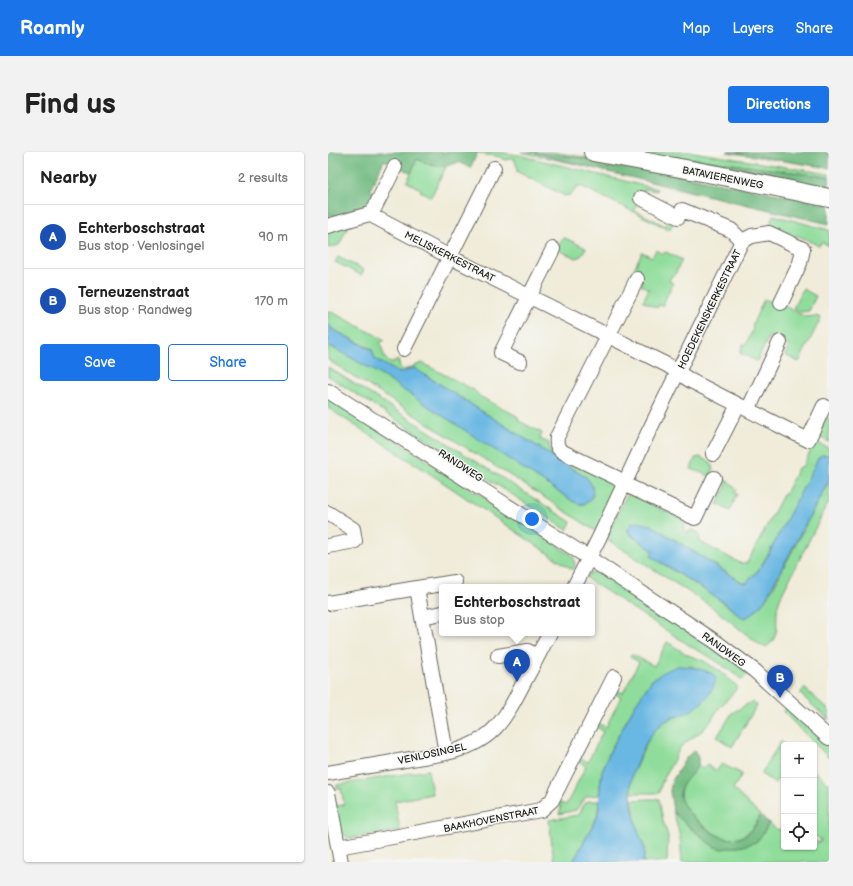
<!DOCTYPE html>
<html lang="en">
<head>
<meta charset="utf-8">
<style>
	body { margin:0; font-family:"Balsamiq Sans",sans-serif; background:#f2f2f2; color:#222 }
	.controls { position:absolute; right:12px; bottom:12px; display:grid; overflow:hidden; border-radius:4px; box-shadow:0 1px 3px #0004 }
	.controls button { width:36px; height:36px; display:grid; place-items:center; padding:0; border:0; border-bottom:1px solid #e0e0e0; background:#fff; color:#222; font:20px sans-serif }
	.you { position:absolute; left:204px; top:367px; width:14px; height:14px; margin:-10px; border:3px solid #fff; border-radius:50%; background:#1a73e8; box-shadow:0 0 0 6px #1a73e833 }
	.badge { display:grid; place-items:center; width:26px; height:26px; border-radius:50%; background:#1a73e8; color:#fff; font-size:13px; font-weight:700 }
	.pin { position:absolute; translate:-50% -33px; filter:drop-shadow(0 1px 2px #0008) }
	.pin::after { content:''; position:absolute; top:21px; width:14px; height:12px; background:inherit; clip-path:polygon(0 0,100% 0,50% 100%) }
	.popup { position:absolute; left:111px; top:432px; width:156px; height:52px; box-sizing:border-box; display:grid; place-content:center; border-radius:4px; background:#fff; filter:drop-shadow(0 1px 3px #0005); font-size:13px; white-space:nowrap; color:#767676 }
	.popup b { font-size:15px; color:#222 }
	.popup::after { content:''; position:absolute; left:50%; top:100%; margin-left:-8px; border:8px solid transparent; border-top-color:#fff }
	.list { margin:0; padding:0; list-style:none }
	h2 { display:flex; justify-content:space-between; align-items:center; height:52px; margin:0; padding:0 16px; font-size:17px }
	h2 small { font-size:13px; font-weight:400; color:#767676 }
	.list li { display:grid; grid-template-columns:26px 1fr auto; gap:12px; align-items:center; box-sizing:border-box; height:64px; padding:0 16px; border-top:1px solid #e0e0e0 }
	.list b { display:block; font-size:15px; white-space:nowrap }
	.list p { margin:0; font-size:13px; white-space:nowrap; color:#767676 }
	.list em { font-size:13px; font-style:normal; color:#767676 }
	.actions { display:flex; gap:8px; padding:12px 16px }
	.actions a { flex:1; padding:9px 0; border:1px solid #1a73e8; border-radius:4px; text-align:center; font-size:14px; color:#1a73e8 }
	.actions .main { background:#1a73e8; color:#fff }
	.icon { flex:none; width:22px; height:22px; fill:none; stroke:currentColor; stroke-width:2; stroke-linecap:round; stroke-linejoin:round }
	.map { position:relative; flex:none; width:501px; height:710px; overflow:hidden; border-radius:4px }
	header { display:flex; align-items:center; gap:24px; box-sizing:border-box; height:56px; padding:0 20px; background:#1a73e8; color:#fff }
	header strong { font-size:19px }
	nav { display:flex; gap:22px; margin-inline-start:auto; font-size:14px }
	.intro { display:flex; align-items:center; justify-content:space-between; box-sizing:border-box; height:96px; padding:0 24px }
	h1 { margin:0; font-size:28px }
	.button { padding:10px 18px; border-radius:4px; background:#1a73e8; color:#fff; font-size:14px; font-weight:700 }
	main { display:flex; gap:24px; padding:0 24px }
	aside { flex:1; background:#fff; border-radius:4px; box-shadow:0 1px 3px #0004 }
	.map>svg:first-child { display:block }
</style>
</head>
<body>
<header>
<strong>Roamly</strong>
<nav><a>Map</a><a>Layers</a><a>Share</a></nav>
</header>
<div class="intro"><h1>Find us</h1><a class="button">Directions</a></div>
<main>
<aside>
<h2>Nearby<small>2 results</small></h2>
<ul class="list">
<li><span class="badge" style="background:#1a4fb4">A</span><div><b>Echterboschstraat</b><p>Bus stop · Venlosingel</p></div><em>90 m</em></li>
<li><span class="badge" style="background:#1a4fb4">B</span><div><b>Terneuzenstraat</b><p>Bus stop · Randweg</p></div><em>170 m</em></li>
</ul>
<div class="actions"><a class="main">Save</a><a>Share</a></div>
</aside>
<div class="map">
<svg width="501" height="710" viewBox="0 0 501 710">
	<rect width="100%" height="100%" fill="#f6f6f2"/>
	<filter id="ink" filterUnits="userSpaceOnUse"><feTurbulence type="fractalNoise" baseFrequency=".025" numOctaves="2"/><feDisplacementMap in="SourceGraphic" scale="8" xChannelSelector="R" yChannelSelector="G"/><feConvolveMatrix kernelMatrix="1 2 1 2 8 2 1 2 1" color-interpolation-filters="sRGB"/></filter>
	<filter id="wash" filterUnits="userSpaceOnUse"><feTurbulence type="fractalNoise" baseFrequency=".012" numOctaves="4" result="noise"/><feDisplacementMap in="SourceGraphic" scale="16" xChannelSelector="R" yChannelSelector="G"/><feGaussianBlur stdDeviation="0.9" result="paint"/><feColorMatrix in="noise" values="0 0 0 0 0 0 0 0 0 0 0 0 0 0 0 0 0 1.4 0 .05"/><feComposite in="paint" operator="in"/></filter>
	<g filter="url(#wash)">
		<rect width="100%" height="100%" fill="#f0ecd9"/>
		<path fill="#90dd9b" stroke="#567c5c" d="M150 0H169L191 3 329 37 328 39 317 37 306 58 338 74 342 66 346 68 342 77H340L253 34H250L244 42 237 44 188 19 190 18 186 6 177 8C167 0 161 7 150 0Z
			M193 0H225L278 9 208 1 279 19Z
			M304 0H365L501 22V25L351 5 339 7Z
			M89 7 102 13 118 15 103 45 92 39 93 37 79 30Z
			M445 63 501 78V94L494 90 491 94 469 83 466 88 441 76Z
			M21 73 11 93 0 96V80Z
			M237 86 258 96 252 105 248 106 230 98V95L234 87Z
			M328 98 334 102 338 100 354 108 346 124 344 123 341 129 345 131 334 154 331 153 329 156 315 149 321 137 313 133 314 129 303 123 314 100 324 105Z
			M10 105 36 118 33 123 7 110Z
			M475 137 488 144 481 159 473 160 465 156Z
			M436 147 446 152 450 151 478 165 488 164 493 166 471 210 457 203 461 194 441 184 429 209 412 201 415 192H418L425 177 424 174Z
			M0 158 57 188 52 191 57 206 62 211 70 208 73 219 94 211 146 238 153 245 189 264 191 269 214 281 212 287 221 291 222 297 237 307 290 332 286 346 283 344 281 347 284 349 269 380 211 342 0 208V193L45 218 251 352H256L262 348 265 343 259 326 86 216C80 217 77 221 71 221L47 207 44 197 4 177 0 171Z
			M0 215 243 370 239 378 0 224Z
			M0 243 245 404 247 413 245 418 98 319 0 256Z
			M497 266 501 267V290L489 284Z
			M487 290 501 296V302L431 417 418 431 414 430 323 373 304 371 300 378 301 382 326 399 323 404C352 424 384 440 411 463L425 462 437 448 445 436 501 328V349L452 446C451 450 449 454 449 459 448 471 452 488 437 495L432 493 384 455 277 386 300 341 358 369 355 378 360 381 363 377 371 381 372 390 412 411H419L455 343 457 342 470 316 475 314Z
			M372 305 383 310 385 318 382 324 363 317 367 306Z
			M391 325 401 330 409 338 407 341 409 342 402 359 389 352 399 333 391 329Z
			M271 419 422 519 414 528C399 516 384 505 367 497L258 426 261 422Z
			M339 490 360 503 376 509 393 520 409 534 407 539 391 556 382 570 375 578 353 594 334 630 331 641H303V625L323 582 337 569 358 561 385 522 362 514 324 528 307 553 282 599 274 619 271 643 259 644 248 658 231 662 233 654 229 651 230 650 238 653 258 614 249 609 251 606 260 610 275 579 266 574 268 571 278 575 293 545 284 540 286 536 295 541 311 510 302 505 303 502 326 514Z
			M476 536 501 558V568L472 542Z
			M425 549 429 553 404 595 389 585 404 561Z
			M461 553 501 591V606L455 560Z
			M453 589 457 593H456V629L450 626 447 631 433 622Z
			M370 612 375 617 379 612 388 619 394 612 414 622 405 637 432 663C425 680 410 693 391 684 383 680 376 674 369 668 361 661 352 654 352 643 352 631 364 621 370 612Z
			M100 618 104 642 67 649 72 679 22 686C10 684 9 664 7 654L16 653 13 636H9V633Z
			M486 619 501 632V710H354L352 684 345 659 361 675 387 695 428 690 433 684 441 671 450 678 456 675V695H486V688L491 691 493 688 486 683Z
			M320 647H331L335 669 340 684 339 710H315C319 693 313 691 309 677 307 667 306 658 304 648Z
			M262 649H271L269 665 245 710H226L221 668 250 663 258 650Z"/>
		<path fill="#74bc83" stroke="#486c50" d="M0 0H150L142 16 131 10C113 17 107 15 89 7L83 21 56 8 42 38 49 42 42 53 6 65 5 62 2 63V66L0 67V40L3 35 0 31Z
			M204 0 278 9 501 52V72L280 20Z
			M399 0H501V16Z
			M351 5 501 25V38L338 7Z
			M366 598C381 618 352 624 352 643 352 656 381 682 394 685 399 687 407 687 412 686 422 683 429 672 432 663L441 671 433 684 428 690 416 694 395 697 387 695 381 691 350 665 345 659 343 645 342 639 344 629 358 606Z"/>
		<path fill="#69b7e3" stroke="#426a80" d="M0 171 4 177 44 198 47 207 71 221C77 221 80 217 86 216L259 326C267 335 267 347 256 352H251L246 350 45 218 0 193Z
			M501 302V328L437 448 425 462 416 466 411 463 397 451 323 404 325 399 301 381 300 378 304 371 310 370 323 373 413 430 418 431 431 418 440 403 491 305 494 303H500Z
			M350 514C363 514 373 517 385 522L388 527C384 543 371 556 356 562 350 564 342 566 336 570 321 580 313 601 306 618 299 633 305 662 310 678 314 692 319 694 315 710H245L269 665 271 656 272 633 274 619 282 599 307 553 324 528 337 519Z"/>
	</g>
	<g filter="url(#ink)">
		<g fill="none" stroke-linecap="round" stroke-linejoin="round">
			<defs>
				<path id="minor" d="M43 63 67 15
					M0 74 41 62 122 105 339 213 363 229 480 288 496 254
					M414 89 424 84 441 81 475 97 472 111 453 151
					M309 127 229 285C228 293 229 296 235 300L289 326 296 332 367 366 386 326
					M76 197 166 16
					M192 210 173 201 225 97
					M0 239 261 406 388 490 427 519 501 586
					M420 258 452 190
					M385 302 410 253
					M0 361 25 377 27 389 0 394
					M246 435 271 386 320 281 414 89 403 78 354 58 350 65 313 46
					M89 436 127 430
					M0 451 89 436 118 601
					M94 465 114 461
					M170 504 200 499 209 504
					M0 621 118 601C164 591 176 569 196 530 205 514 213 497 222 481
					M0 641 13 710
					M10 695 213 658 224 648 286 525"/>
				<path id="major" d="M265 0 390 23 501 46"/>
			</defs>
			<use href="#minor" stroke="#66655e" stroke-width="16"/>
			<use href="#major" stroke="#66655e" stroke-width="20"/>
			<use href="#minor" stroke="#fff" stroke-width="14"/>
			<use href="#major" stroke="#fff" stroke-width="18"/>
		</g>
	</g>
	<g text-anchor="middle" stroke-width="3" stroke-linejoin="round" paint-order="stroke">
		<g font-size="10" fill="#1c1c1c" stroke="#f6f6f2">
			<text transform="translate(395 25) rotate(11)" y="4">BATAVIERENWEG</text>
			<text transform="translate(122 104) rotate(27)" y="4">MELISKERKESTRAAT</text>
			<text transform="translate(381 157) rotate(-64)" y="4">HOEDEKENSKERKESTRAAT</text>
			<text transform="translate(133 313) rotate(33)" y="4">RANDWEG</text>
			<text transform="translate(396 497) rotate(36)" y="4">RANDWEG</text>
			<text transform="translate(104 601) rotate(-12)" y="4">VENLOSINGEL</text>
			<text transform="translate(163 667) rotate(-11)" y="4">BAAKHOVENSTRAAT</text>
		</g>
	</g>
</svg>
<div class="controls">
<button>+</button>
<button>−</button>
<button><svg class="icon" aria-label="locate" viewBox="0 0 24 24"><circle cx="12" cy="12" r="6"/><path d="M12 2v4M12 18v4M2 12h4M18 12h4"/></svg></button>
</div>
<div class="you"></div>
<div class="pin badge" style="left:189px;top:530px;background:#1a4fb4">A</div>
<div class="popup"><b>Echterboschstraat</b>Bus stop</div>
<div class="pin badge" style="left:452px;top:546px;background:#1a4fb4">B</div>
</div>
</main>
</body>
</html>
